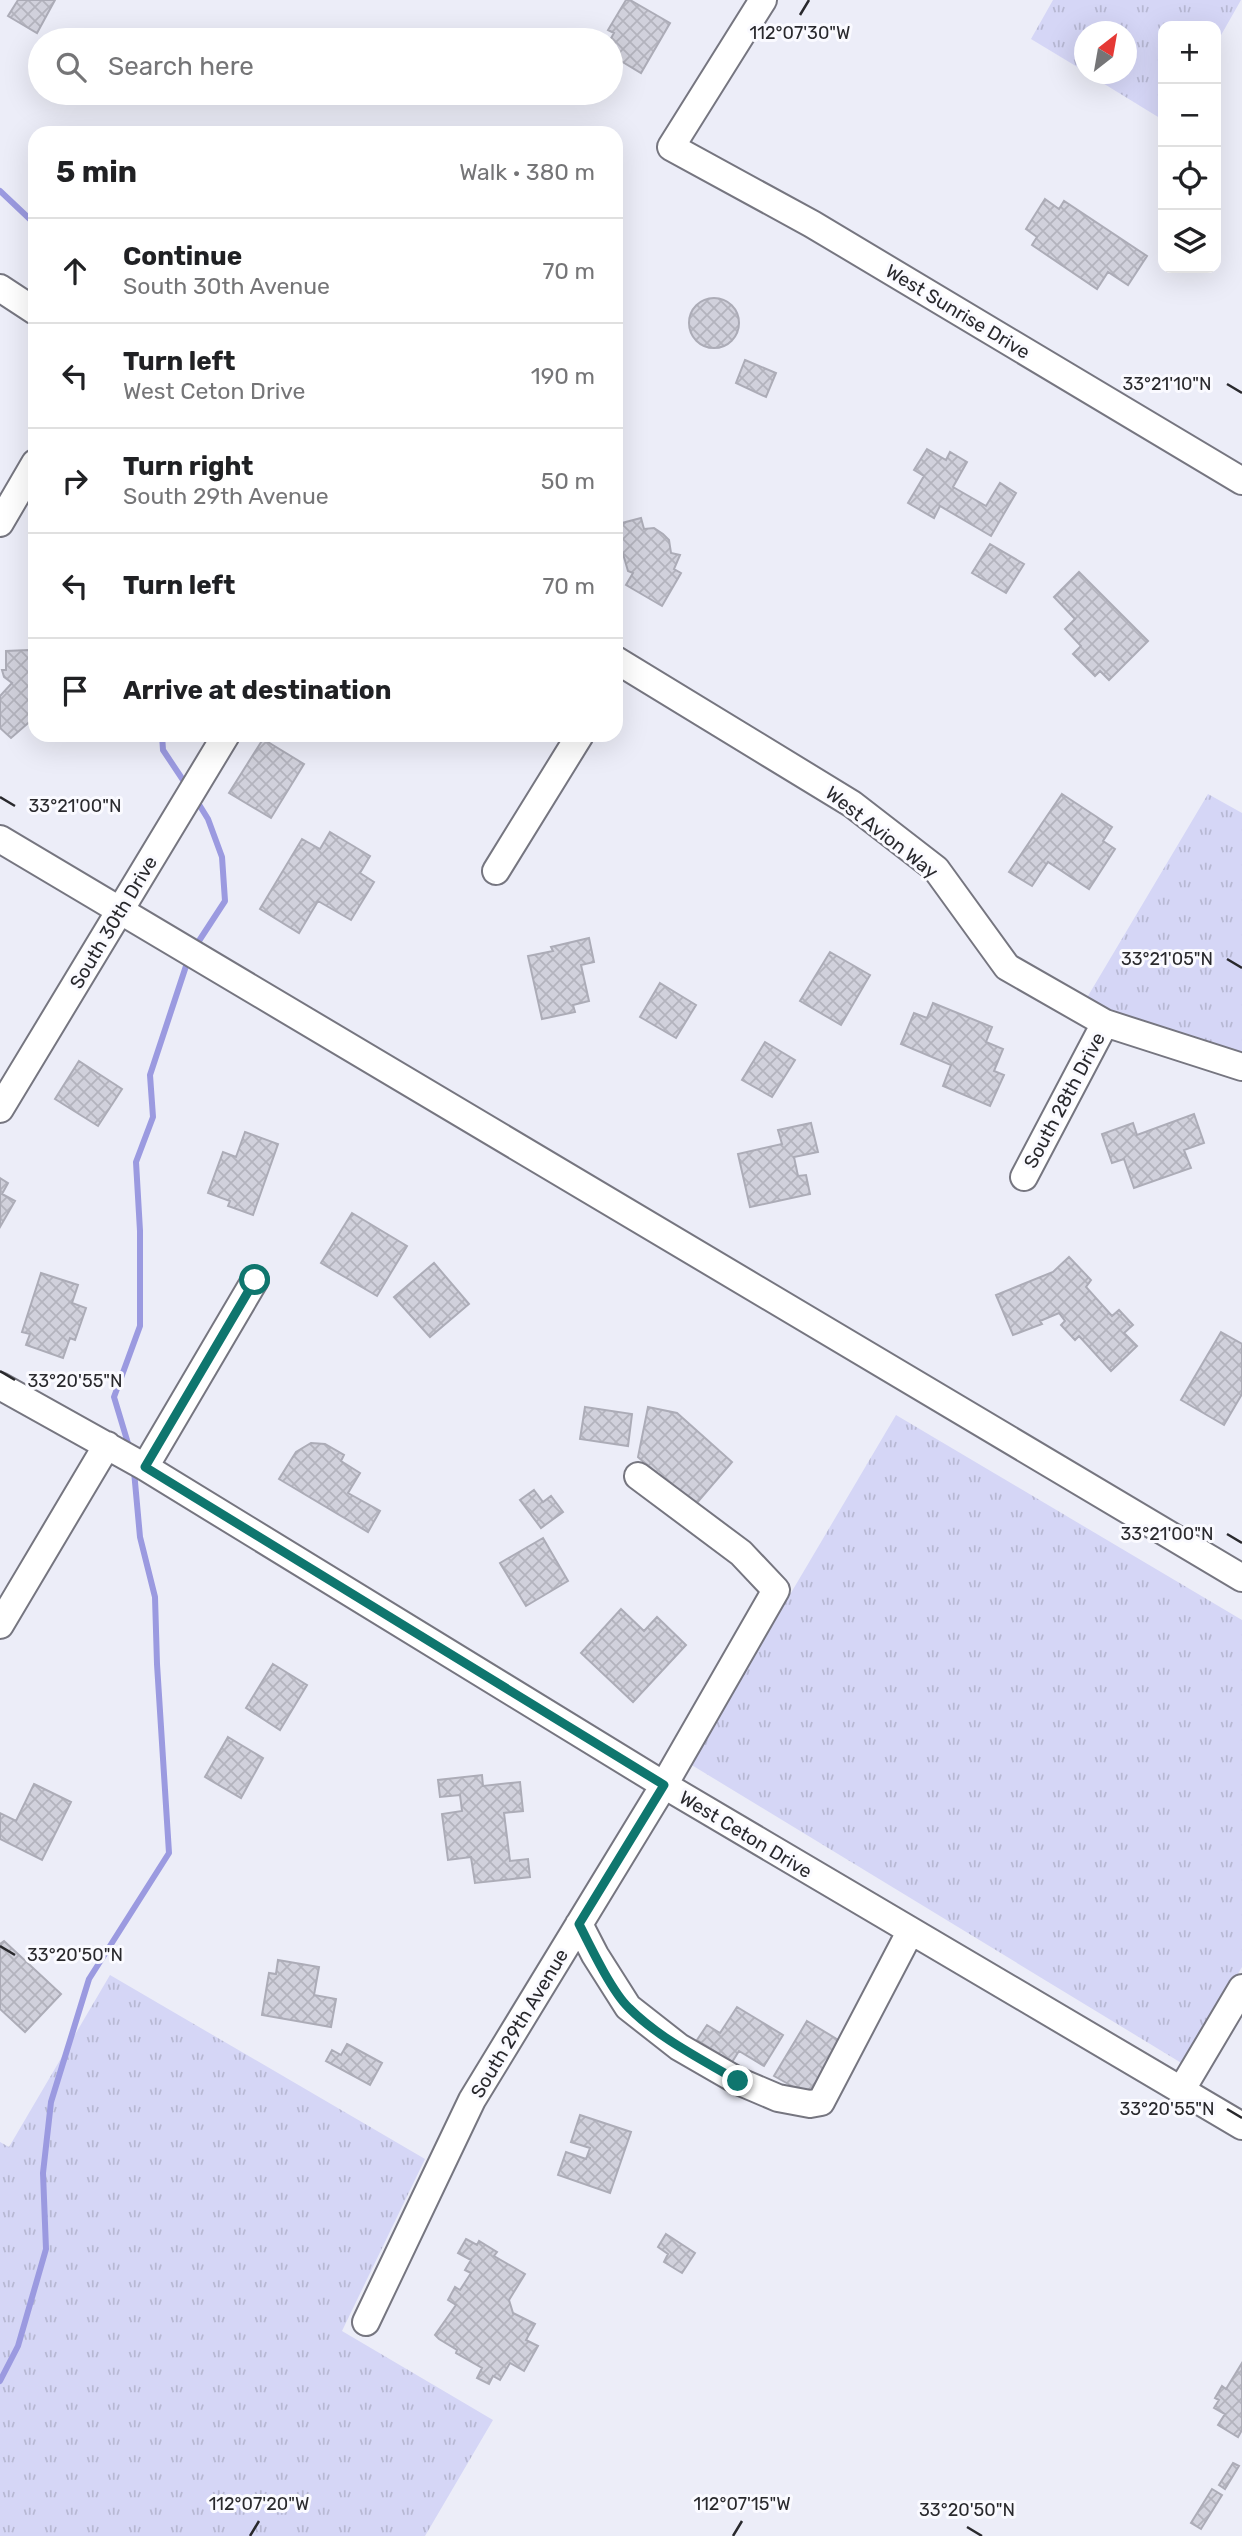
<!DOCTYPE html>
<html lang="en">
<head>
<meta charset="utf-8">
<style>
	body { margin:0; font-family:Rubik,sans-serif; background:#f6f6f6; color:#202124 }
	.controls { position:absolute; right:21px; top:21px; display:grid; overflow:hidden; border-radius:14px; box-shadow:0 7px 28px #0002 }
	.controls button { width:63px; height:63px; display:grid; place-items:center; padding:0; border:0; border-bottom:2px solid #e0e0e0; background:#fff; color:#202124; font:35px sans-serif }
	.compass { position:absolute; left:1074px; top:21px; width:63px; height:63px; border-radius:50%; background:#fff; box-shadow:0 7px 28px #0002; rotate:31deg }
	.stop { position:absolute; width:21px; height:21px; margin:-16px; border:5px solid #0f766e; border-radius:50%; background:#fff }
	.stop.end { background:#0f766e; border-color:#fff; box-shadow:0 2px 7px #0008 }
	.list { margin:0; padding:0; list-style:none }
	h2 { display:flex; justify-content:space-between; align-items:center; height:91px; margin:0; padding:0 28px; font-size:30px }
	h2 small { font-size:23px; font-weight:400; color:#757577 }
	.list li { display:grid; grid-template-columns:46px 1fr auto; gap:21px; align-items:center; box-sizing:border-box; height:105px; padding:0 28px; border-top:2px solid #e0e0e0 }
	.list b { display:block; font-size:26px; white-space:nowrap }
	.list p { margin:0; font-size:23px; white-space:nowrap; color:#757577 }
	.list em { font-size:23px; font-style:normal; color:#757577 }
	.icon { flex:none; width:38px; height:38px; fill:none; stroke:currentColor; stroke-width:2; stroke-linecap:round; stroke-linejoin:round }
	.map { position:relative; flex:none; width:1242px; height:2536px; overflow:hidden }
	.search { position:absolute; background:#fff; box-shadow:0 7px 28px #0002; left:28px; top:28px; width:595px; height:77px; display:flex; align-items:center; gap:18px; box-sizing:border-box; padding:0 24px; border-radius:38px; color:#757577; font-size:26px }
	.panel { position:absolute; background:#fff; box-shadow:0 7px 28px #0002; left:28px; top:126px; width:595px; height:616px; border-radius:21px }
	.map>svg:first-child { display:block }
</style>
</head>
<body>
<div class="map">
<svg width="1242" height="2536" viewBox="0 0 1242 2536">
	<defs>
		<pattern id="grass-tufts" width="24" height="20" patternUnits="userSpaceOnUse" patternTransform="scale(1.75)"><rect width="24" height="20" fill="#d5d6f6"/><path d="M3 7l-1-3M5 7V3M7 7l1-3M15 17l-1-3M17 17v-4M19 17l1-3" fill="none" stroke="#b7b8d3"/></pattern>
		<pattern id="building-cross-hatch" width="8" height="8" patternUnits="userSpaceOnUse" patternTransform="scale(1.75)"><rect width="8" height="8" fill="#d1d1dc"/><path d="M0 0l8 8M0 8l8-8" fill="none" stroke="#b3b3bd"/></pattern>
	</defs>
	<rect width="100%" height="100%" fill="#ecedf8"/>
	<path fill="url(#grass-tufts)" d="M1053 0H1241L1216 44V26H1163V120L1088 74H1126V32H1084V71L1031 39Z
		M1208 794 1242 813V1054L1118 1014 1085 1001Z
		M896 1415 1242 1620V1967L1183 2064 690 1764Z
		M110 1975 425 2159 342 2331 493 2420 425 2536H0V2142L9 2147Z"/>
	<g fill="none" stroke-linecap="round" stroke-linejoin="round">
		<path stroke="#9b9ae0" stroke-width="6" d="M0 191 35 224
			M162 735 163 750 187 786
			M195 798 208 819 222 857 225 901 195 947
			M130 1450 114 1397 140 1326V1231L136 1162 153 1117 150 1075 188 960
			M0 2381 18 2346 46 2249 43 2173 51 2102 89 1979 169 1853 157 1664 155 1597 140 1537 134 1471"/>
	</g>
	<path fill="url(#building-cross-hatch)" stroke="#acacb7" stroke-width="2" d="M18 0H55L37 33 8 16Z
		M626 0H630L670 23 641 73 611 55 610 40 614 33 608 30Z
		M1045 199 1059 209 1064 201 1147 256 1128 285 1108 272 1097 289 1032 245 1037 237 1026 229Z
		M689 323a25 25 0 1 1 50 0a25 25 0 1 1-50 0Z
		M745 360 776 373 766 397 736 383Z
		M927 449 946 460 950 452 967 462 953 487 986 506 1000 483 1016 493 991 536 940 506 934 518 908 503 924 476 914 470Z
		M616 518 618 524 641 518 644 529 654 528 663 534 669 540 671 553 680 555 674 569 681 573 662 606 626 585 633 573 628 571 621 547 617 546Z
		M990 544 1024 564 1006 593 972 573Z
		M1079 572 1148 641 1109 680 1100 671 1095 676 1073 654 1081 646 1065 629 1075 619 1054 597Z
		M29 650 35 655V717L11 738 0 728V696L12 683 4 677 2 670H6V651Z
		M263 739 304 764 271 818 229 793Z
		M1062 794 1112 827 1103 841 1115 849 1089 889 1048 862 1032 886 1009 872Z
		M330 832 370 856 360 873 374 882 351 920 318 901 299 933 260 909 302 839 320 849Z
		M589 938 594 962 581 965 589 1001 573 1005 575 1012 542 1019 528 956 553 951 551 947Z
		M830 952 870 975 841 1025 800 1001Z
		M660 983 696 1005 676 1038 640 1017Z
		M933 1003 992 1027 986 1042 1003 1049 994 1071 1004 1075 990 1106 943 1086 951 1065 901 1044 914 1013 927 1018Z
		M765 1042 795 1060 772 1097 742 1080Z
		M79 1061 122 1089 98 1126 55 1099Z
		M1194 1114 1204 1143 1184 1150 1191 1168 1134 1188 1124 1159 1112 1163 1102 1134 1133 1123 1137 1135Z
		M811 1123 818 1152 794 1157 798 1176 806 1175 810 1194 750 1207 738 1154 782 1144 778 1130Z
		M245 1132 278 1144 253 1215 228 1206 230 1201 208 1193 223 1152 236 1157Z
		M0 1178 8 1183 2 1194 15 1201 0 1227Z
		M352 1213 407 1246 377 1296 321 1263Z
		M1069 1257 1091 1280 1086 1287 1112 1316 1119 1310 1133 1325 1124 1333 1137 1346 1111 1371 1079 1336 1075 1340 1061 1325 1065 1321 1059 1313 1040 1321 1042 1324 1013 1335 996 1295 1053 1272Z
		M434 1263 469 1304 430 1337 394 1297Z
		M41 1273 78 1285 72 1303 86 1308 75 1340 70 1338 63 1358 26 1345 30 1334 22 1332Z
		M1221 1332 1242 1344V1394L1224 1425 1181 1400Z
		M585 1407 632 1414 628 1446 580 1439Z
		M648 1407 677 1413 732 1462 695 1505 638 1457Z
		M311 1443 325 1444 344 1455 341 1461 360 1473 348 1493 380 1511 368 1532 279 1479 296 1452Z
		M534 1490 543 1502 551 1496 563 1512 541 1528 520 1500Z
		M543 1538 568 1581 526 1606 500 1563Z
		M621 1609 644 1631 657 1617 686 1645 633 1702 581 1653Z
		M273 1664 307 1685 280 1730 246 1708Z
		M228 1737 263 1758 241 1798 205 1777Z
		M482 1775 483 1786 520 1782 523 1811 504 1813 510 1861 528 1859 530 1877 475 1883 471 1857 448 1860 442 1814 462 1811 460 1795 440 1797 438 1780Z
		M34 1784 71 1802 42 1860 0 1839V1813L16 1821Z
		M4 1941 61 1994 25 2032 0 2009V1944Z
		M278 1960 319 1967 314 1995 336 1999 331 2027 262 2015 269 1973 276 1974Z
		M737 2007 783 2035 764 2066 739 2051 732 2062 697 2040 707 2025 720 2033Z
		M807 2021 840 2041 808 2095 774 2076Z
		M347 2044 382 2063 370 2085 326 2061 332 2050 341 2055Z
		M580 2115 631 2132 610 2193 558 2175 566 2152 586 2159 590 2148 571 2142Z
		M666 2234 695 2253 682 2273 664 2262 668 2254 658 2247Z
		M466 2239 477 2245 479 2241 497 2252 494 2256 525 2274 509 2300 513 2313 535 2324 526 2340 538 2346 524 2371 510 2363 500 2380 493 2376 489 2384 477 2378 482 2368 456 2353 457 2350 439 2339 435 2335 456 2305 448 2300 455 2287 460 2290 471 2273 465 2270 471 2260 458 2253Z
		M1242 2363V2430L1238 2437 1218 2425 1225 2414 1214 2408 1219 2400 1215 2398 1222 2386 1226 2389Z
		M1233 2463 1239 2466 1225 2489 1219 2485Z
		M1212 2489 1222 2495 1201 2529 1191 2523Z"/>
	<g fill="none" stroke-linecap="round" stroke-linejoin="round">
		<defs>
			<path id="minor" d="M763 0 671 147 812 224 1242 481
				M0 288 35 311
				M0 523 35 463
				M616 660 852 804 936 869 1007 967 1105 1023 1242 1067
				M0 839 1242 1578
				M496 871 580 735
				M0 1109 226 735
				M1024 1177 1105 1023
				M0 1386 145 1467 664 1785 1242 2126
				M145 1467 255 1280
				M0 1625 107 1445
				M579 1924 595 1955 628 2007 679 2047 738 2081 778 2098 810 2104 821 2102 910 1932
				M1182 2089 1242 1988
				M366 2322 472 2100 664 1785 776 1590 741 1553 638 1476"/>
		</defs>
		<use href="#minor" stroke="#767680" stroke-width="30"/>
		<use href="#minor" stroke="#fff" stroke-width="26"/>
	</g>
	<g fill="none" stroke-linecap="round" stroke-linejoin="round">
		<path stroke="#0f766e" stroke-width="9" d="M255 1280 145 1467 664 1785 579 1924C590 1946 612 1992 629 2008 660 2039 701 2059 738 2081"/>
	</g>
	<path fill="none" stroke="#29292d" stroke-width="2.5" d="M800 15 809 0M1227 384 1242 393M0 797 15 806M1227 959 1242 968M0 1371 15 1380M1227 1534 1242 1543M0 1946 15 1955M1227 2109 1242 2118M967 2527 982 2536M250 2536 259 2521M733 2536 742 2521"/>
	<g text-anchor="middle" stroke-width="6" stroke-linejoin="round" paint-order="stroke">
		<g font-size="19" fill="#29292d" stroke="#fafaff">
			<text transform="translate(958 311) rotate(31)" y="7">West Sunrise Drive</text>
			<text transform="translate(882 832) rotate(38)" y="7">West Avion Way</text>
			<text transform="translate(113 922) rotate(-59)" y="7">South 30th Drive</text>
			<text transform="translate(1064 1100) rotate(-62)" y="7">South 28th Drive</text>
			<text transform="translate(746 1834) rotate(31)" y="7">West Ceton Drive</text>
			<text transform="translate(519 2023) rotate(-59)" y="7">South 29th Avenue</text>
		</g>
	</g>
	<g font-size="18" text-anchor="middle" fill="#29292d" stroke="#fafaff" stroke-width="6" stroke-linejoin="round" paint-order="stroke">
		<text x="800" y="39">112°07'30"W</text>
		<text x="1167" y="390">33°21'10"N</text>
		<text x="75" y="812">33°21'00"N</text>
		<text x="1167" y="965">33°21'05"N</text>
		<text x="75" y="1387">33°20'55"N</text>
		<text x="1167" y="1540">33°21'00"N</text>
		<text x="75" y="1961">33°20'50"N</text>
		<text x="1167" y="2115">33°20'55"N</text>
		<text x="259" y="2510">112°07'20"W</text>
		<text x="742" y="2510">112°07'15"W</text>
		<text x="967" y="2516">33°20'50"N</text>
	</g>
</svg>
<div class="controls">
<button>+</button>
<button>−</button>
<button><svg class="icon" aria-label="locate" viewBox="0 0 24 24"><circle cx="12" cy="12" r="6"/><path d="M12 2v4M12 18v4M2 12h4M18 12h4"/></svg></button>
<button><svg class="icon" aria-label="layers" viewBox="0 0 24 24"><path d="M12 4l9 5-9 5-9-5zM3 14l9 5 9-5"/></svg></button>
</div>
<svg class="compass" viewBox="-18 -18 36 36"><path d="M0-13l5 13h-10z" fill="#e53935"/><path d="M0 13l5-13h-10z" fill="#757577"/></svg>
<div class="stop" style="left:255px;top:1280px"></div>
<div class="stop end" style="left:738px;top:2081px"></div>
<div class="search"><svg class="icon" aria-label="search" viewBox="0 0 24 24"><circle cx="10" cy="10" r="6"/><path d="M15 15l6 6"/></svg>Search here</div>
<section class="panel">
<h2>5 min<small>Walk · 380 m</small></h2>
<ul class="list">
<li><svg class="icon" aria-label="ahead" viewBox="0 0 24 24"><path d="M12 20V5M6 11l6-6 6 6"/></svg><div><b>Continue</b><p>South 30th Avenue</p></div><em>70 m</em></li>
<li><svg class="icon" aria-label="left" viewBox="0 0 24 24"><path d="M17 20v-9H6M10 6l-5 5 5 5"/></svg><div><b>Turn left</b><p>West Ceton Drive</p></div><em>190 m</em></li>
<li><svg class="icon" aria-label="right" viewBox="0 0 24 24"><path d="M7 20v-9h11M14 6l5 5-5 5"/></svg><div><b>Turn right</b><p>South 29th Avenue</p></div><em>50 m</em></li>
<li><svg class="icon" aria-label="left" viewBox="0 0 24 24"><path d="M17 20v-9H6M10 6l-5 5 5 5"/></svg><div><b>Turn left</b></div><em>70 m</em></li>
<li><svg class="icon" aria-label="arrive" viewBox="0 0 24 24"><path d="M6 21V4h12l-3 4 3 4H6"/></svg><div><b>Arrive at destination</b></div></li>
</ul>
</section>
</div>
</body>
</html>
